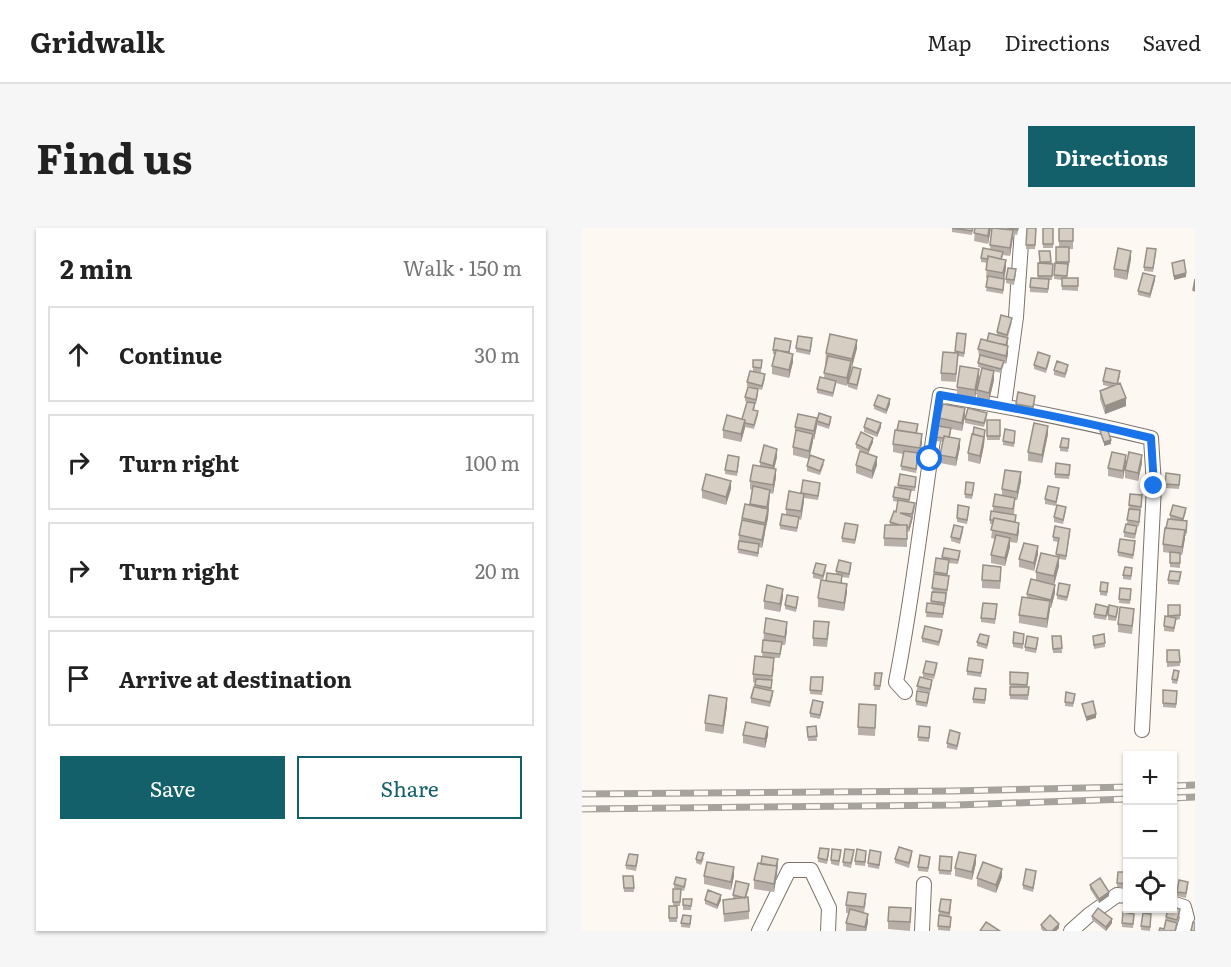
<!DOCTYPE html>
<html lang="en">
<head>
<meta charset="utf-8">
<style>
	body { margin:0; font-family:Literata,serif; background:#f6f6f6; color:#222 }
	.controls { position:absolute; right:18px; bottom:18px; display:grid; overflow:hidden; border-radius:0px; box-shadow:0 2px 4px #0004 }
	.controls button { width:54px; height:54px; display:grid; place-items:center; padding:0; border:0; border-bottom:2px solid #e0e0e0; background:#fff; color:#222; font:30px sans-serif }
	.stop { position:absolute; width:18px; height:18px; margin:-14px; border:4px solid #1a73e8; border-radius:50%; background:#fff }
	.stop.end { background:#1a73e8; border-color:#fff; box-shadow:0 2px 6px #0008 }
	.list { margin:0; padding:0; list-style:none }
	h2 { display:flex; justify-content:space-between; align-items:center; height:78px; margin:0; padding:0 24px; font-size:26px }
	h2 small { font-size:20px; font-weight:400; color:#767676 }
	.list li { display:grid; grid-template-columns:39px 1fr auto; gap:18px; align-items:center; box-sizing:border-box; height:96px; margin:0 12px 12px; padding:0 12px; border:2px solid #e0e0e0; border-radius:0px }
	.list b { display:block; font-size:22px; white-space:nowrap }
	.list em { font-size:20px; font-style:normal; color:#767676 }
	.actions { display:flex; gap:12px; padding:18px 24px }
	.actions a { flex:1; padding:14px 0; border:2px solid #13606b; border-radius:0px; text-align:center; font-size:21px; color:#13606b }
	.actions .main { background:#13606b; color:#fff }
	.icon { flex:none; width:33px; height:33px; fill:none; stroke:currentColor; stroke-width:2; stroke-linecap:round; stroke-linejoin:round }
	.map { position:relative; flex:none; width:613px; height:703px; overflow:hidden; border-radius:0px }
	header { display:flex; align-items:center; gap:36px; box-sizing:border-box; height:84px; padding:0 30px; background:#fff; border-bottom:2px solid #e0e0e0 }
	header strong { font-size:28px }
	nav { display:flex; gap:33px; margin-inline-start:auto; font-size:21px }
	.intro { display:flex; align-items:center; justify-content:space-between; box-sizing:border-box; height:144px; padding:0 36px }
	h1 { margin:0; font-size:42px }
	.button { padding:15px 27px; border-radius:0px; background:#13606b; color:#fff; font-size:21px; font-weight:700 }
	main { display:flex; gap:36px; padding:0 36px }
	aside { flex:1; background:#fff; border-radius:0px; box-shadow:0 2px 4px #0004 }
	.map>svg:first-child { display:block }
</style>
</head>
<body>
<header>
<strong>Gridwalk</strong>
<nav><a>Map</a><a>Directions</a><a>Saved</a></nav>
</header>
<div class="intro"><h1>Find us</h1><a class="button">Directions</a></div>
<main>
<aside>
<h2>2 min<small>Walk · 150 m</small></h2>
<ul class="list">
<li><svg class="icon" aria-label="ahead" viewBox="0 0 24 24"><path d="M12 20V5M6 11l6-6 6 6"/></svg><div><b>Continue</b></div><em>30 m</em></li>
<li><svg class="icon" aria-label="right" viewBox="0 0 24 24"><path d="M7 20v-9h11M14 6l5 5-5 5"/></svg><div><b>Turn right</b></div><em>100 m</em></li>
<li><svg class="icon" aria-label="right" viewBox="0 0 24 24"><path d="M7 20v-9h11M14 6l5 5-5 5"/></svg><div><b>Turn right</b></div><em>20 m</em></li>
<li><svg class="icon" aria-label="arrive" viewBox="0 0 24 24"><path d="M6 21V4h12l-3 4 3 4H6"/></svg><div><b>Arrive at destination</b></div></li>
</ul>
<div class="actions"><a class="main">Save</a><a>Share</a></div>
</aside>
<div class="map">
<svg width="613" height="703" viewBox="0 0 613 703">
	<rect width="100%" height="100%" fill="#fef8f2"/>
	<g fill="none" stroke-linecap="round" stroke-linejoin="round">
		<defs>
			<path id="minor" d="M422 178 434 89 440 0
				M323 464 314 454C333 359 342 263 358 167 429 179 499 193 569 210L572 258 560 502
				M590 675 602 679 605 690 601 703
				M177 703 207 642H229L247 680 246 703
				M340 703 342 656
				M489 703 507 687 535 667 546 668"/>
		</defs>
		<use href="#minor" stroke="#7c736a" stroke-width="16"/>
		<use href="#minor" stroke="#fff" stroke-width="14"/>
		<defs>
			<path id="rail" d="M590 558 613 557
				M0 566 370 563 546 559
				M590 570 613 569
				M0 581 375 577 546 571"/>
		</defs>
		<use href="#rail" stroke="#a6a29c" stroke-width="7"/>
		<use href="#rail" stroke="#fef8f2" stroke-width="4.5" stroke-dasharray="14" stroke-linecap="butt"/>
	</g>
	<path fill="#b8b0a8" d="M370 0H391L390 7 370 4Z
		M393 0H425L424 1H425V0H437L435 7 431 6 428 28 421 27 420 31 424 40 421 66 404 63 406 51 404 50 405 35 399 34V30L408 21 410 4H409V0L406 16 392 13Z
		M445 0H454L453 21H444Z
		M461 0H471V20H461Z
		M477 0H491V21H487V38H486L485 50H496V63L480 62V52L472 51 473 35H474V19H477Z
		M457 23H468L469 36H471L470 52H467L466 65 448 64V59L456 50V35H458Z
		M574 25 571 44 562 43V39Z
		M549 31 545 52 532 49V41Z
		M434 46 432 57 424 55V51Z
		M573 52 568 70 556 67V63Z
		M430 94 426 109V126L424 136 422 135 419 145 396 139 397 129 396 121 405 113 415 107V104Z
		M375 105 384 110 382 129 376 128 374 154 359 153V145L373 125Z
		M230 114 228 127 214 124V120Z
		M209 117 207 125 211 134 207 150 190 146V138L193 126H191V122Z
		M275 120 265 158 254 155 251 169 235 165V161L242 150 244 125Z
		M180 132 179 144H171L183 151 180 162 165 158V154L171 143V139Z
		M468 132 464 145 452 141V137Z
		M486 141 483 150 472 147V142Z
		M279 145 275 162 266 159V155Z
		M538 148 536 156 544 178 523 186 518 171V163L529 159 521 157V153Z
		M397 150 393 171 375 167V159Z
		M412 152 407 173 395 170V162Z
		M176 166 174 176H173L172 182 176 187 172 201 163 199 159 214 141 210V202L160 191 165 174 163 173V169Z
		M453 172 451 183 434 180V176Z
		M308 176 304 186 292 181V177Z
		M216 186 249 193 247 201 235 197 232 212 231 211 227 230 242 236 238 247 225 243V238L227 231 211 227V219L213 207V199Z
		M383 188 380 203 369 201 368 209 378 219 374 238 358 235V227L361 214 354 213V209L357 198V190Z
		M405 189 402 199 383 195V191Z
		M405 192H418V212H405Z
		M282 199H299L295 209 282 204Z
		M336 200 335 205 340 214 334 245 319 242 321 226 311 224V216Z
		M403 206 402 217 398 236 386 233V225Z
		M466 206 460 235 446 233V224Z
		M433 207 432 219 421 217V213Z
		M291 214 286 226 295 237 290 251 274 245V237L284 225 274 220V216Z
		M487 215 486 224 478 223V219Z
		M544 227 541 251 526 248V240Z
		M195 229 192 241 194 249 191 266 188 265 186 290 180 320 177 319 176 329 156 325 157 307 160 290 168 277 170 262 168 261V253L178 238V234Z
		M157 233 155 248 143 246V242Z
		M560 235 556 253 543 250V242Z
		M488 241 487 251 473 250V246Z
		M584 245 598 251 597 261 583 260Z
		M318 246 334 253 333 263H329L327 274 333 279 330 293 327 304 325 303V319L302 318V310L308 297V294L314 284 316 274 311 273V269L316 259Z
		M439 253 435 272H433L432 287 437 303 435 315 428 314V319L423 338 409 335V327L413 311 409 310 411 296H408V292L411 283V278L420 267V261Z
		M238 259 236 272 222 270 219 292 217 291 215 304 198 301V297L204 287V281L219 265Z
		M392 259 390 271 383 270V266Z
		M149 261 144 277 120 270V262Z
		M477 264 474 278 463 276V271Z
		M548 266 560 271 557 298 545 296Z
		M387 283 385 296 375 294V290Z
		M484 283 481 296 472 294V289Z
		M604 284 601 293 605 298 604 308H603L600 327H598V340L588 339V325L581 324V316L585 300 588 291V287Z
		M276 301 273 316 260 314V310Z
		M555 302 553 311 542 309V304Z
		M381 303 378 316 369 313V309Z
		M488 305 484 332 477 331V338L472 357 473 365 469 380H468L465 400 437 395V387L445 370V366L454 352V344L474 329 476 314 471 313V309Z
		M553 317 551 331 536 328V324Z
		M456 326 452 343 437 339V331Z
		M378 327 376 336 367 335 365 348 367 352 363 379H362L361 390 344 389 345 375H349L354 330 360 331V329Z
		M269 339 267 350 260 349V355L265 364 262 383 236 379V370L254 346V343Z
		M244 342 241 352 231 350V345Z
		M550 344 549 352 541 351V347Z
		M419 347 418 361 400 360V352Z
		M599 348 597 357 586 356V352Z
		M526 355 525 368 518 367V363Z
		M538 360 549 361 548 376 537 375Z
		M488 361 485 373 475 371V367Z
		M201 369 198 384 182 381V373Z
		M216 373 214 384 203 381V377Z
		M586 377H598V391L594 392 592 404 582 403V398L586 389Z
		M415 381 413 396 399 394V390Z
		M526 383 524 392 512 390V386Z
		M536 383 534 393 526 392V387Z
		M552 389 550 406 536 404V396Z
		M205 402 203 417H200L198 430 180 429 182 405Z
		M247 403 245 419 231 418V410Z
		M360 406 357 418 340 414V410Z
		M442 406 441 421 431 419V415Z
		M470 408H479L480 425H471Z
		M511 408 523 415V419L512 421Z
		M407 412 405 421 395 418V414Z
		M456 414 454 425 443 423V419Z
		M585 422 598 434V438L585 439Z
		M401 436 399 449 385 447V443Z
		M192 439 189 463 191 467 188 479 169 475V470L173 455 171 454V446Z
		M355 439 352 451 341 449V445Z
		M428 444 446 445 445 459H447L446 472 428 471Z
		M293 445H300L298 462H292Z
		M597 447 595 456 590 455V451Z
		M229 449H241L240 467 228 466Z
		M350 456 348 465 335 462V458Z
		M581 462 595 463 594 480 581 479Z
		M404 465 403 476 391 475V471Z
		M347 469 345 479 334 477V473Z
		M493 470 491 479 483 478V474Z
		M145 478 141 506 123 503V495Z
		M241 478 238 491 228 489V485Z
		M294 486 293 508 276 507V499Z
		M234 498 235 513H226L225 499Z
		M337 498 348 499 347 514 336 513Z
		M161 507H186L183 520 161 515Z
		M378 509 375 522 365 520V515Z
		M247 625 245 636 236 634V630Z
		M259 626 257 638 249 636V632Z
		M272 626 269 640 261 638V634Z
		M284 627 283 638 273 637V633Z
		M330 627 327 640 313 635V631Z
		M299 628 297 641 286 639V635Z
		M370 629 369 647 357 646V642Z
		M122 630 119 637 114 635V631Z
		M56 632 54 643 44 641V637Z
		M348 633 346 644 336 643V639Z
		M196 635 192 664 172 661V652L179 636Z
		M394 635 390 652 373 648V640Z
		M536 644H546V660L535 659Z
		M454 647 451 664 441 661V657Z
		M41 648H51L52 664H42Z
		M122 648H152L149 662 122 656Z
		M420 649 414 665 395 658V650Z
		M92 656H104L102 663 99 662 98 678H95V694H87V678H91V661H96L92 660Z
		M508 657 527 668 517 675 508 661Z
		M606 658 604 670 595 668V664Z
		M167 660 164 670 167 683V691L142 694 141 672 151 671V667Z
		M101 671H110L109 682H101Z
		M123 672H139L135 681 123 676Z
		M284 674 282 685 286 694 284 703H264V695L267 685H264V677Z
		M369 676 368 689 369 693 368 703 356 702 357 683Z
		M598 685 594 703H577L582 701 584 689Z
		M329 688 328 703 306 701V693Z
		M510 688 530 695 524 703 510 692Z
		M552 690 551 700 540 699V695Z
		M569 690 568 703 559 702V698Z
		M109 692 108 700 99 699V695Z
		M459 697 477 700 474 703H461L459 701Z"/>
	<path fill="#969088" d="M407 0H409L406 16V8Z
		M431 2V10L428 28V20Z
		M549 23V31L545 52V43Z
		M424 32V40L421 53V45Z
		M604 45V49L592 52V48Z
		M573 48V52L568 70V66Z
		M275 112V120L270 139V131Z
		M426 118V126L424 136V128Z
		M211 126V134L207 150V142Z
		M269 133V141L265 158V150Z
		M397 141V150L393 171V162Z
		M412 143V152L407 173V165Z
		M544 170V178L523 186V178Z
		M308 171V176L304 186V182Z
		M383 180V188L380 203V195Z
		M235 190V198L232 212V203Z
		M163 192V200L159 214V206Z
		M299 195V199L295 209V205Z
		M466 198V206L460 235V227Z
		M403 202 402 217 398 236V228Z
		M231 206V214L227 231V223Z
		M340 206V214L338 228V220Z
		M291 210V214L286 226V222Z
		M378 211V219L374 238V230Z
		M529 212V216L522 218V214Z
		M195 221V229L191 246V238Z
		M544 227V235L541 251V243Z
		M560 227V235L556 253V245Z
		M295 229V237L290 251V243Z
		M194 241V249L191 266V257Z
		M439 244V253L435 272V264Z
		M149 253V261L144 277V269Z
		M188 262 186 290 183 303V295Z
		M222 266V274L219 292V283Z
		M333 275 330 293 327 304V300L330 289Z
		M437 295V303L435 315V307Z
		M183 297V305L180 320V312Z
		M603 302V311L600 327V319Z
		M428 310V319L423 338V330Z
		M456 318V326L452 343V335Z
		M477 329V338L472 357V348Z
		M265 356V364L262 383V375Z
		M473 357V365L469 380V372Z
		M201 361V369L198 384V376Z
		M468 373V382L465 400V391Z
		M205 394V402L203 417V409Z
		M145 470V478L141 506V498Z
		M514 486V490L504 493V489Z
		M186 499V507L183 520V511Z
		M394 627V635L390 652V644Z
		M196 631 195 647 192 664V656Z
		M152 639V648L149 662V654Z
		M420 641V649L414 665V657Z
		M527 664V668L517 675V671Z
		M139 667V672L135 681V677Z
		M286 686V694L284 703H283Z
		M530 691V695L524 703V699Z
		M477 696V700L474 703H470Z"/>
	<path fill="#d6cdc3" stroke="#969088" stroke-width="1.5" d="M370 0H391L390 3Z
		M393 0H407L406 8 392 5Z
		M410 0 431 2 428 20 408 17Z
		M425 0H436L435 2Z
		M445 0H454L453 17H444Z
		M461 0H471V16H461Z
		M477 0H491V13H477Z
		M474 19H487V34H474Z
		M401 20 421 24 419 31 406 28V31L399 30Z
		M536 20 549 23 545 43 532 41Z
		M565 20 574 21 571 40 562 39Z
		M457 23H468L469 34H458Z
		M406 28 424 32 421 45 404 42Z
		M602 32 604 45 592 48 590 35Z
		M456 35 471 36 470 48H456Z
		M473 35 486 36 485 48 472 47Z
		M426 40 434 41 432 52 424 51Z
		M561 45 573 48 568 66 556 63Z
		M406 48 422 51 421 62 404 59Z
		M449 50 467 51 466 61 448 59Z
		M480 50H496V58H480Z
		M613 51V63L611 62Z
		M419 87 430 90 425 107 415 104Z
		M375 105 384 106 382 125 373 123Z
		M407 105 426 110 424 117 405 113Z
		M248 106 275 112 270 131 244 125Z
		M216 108 230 110 228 123 214 120Z
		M193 110 209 113 207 124 191 122Z
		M399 111 426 118 424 128 396 121Z
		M194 122 211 126 207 142 190 138Z
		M361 124 376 125 374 146 359 145Z
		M456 124 468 128 464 141 452 137Z
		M398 127 422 133 419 141 396 135Z
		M246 128 269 133 265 150 242 145Z
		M171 132H180L179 140 171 139Z
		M475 133 486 137 483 146 472 142Z
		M378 138 397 141 393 162 375 159Z
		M271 139 279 141 275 157 266 155Z
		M400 140 412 143 407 165 395 162Z
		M524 140 538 143 535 156 521 153Z
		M168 143 183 146 180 158 165 154Z
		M238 149 254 153 251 165 235 161Z
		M538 155 544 170 523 178 518 163Z
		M166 159 176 161 174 172 163 169Z
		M436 164 453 168 451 179 434 176Z
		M296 167 308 171 304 182 292 177Z
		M165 174 173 175 171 182 176 183 172 197 163 195V192L160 191Z
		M361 176 383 180 380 195 357 190Z
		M386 180 405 185 402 195 383 191Z
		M237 185 249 189 247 197 235 193Z
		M216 186 235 190 232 203 213 199Z
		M145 187 163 192 159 206 141 202Z
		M285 190 299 195 295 205 282 199Z
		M405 192H418V208H405Z
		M317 193 336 196 334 205 315 202Z
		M452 195 466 198 460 227 446 224Z
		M356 198 369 200 367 209 362 208V210L354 209Z
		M392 199 403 202 402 209 391 206Z
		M525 200 529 212 522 214 518 203Z
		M423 201 433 203 432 215 421 213Z
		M214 202 231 206 227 223 211 219Z
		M313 202 340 206 338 220 311 216Z
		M279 204 291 210 286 222 274 216Z
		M390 206 402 209 398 228 386 225Z
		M362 208 378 211 374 230 358 227Z
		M480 210 487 211 486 220 478 219Z
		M182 217 195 221 191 238 178 234Z
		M278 223 295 229 290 243 274 237Z
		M322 223 336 225 334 241 319 238Z
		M530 224 544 227 541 243 526 240Z
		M547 224 560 227 556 245 543 242Z
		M146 227 157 229 155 244 143 242Z
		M228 227 242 232 238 243 225 238Z
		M474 235 488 237 487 247 473 246Z
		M171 237 194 241 191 257 168 253Z
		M423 242 439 244 435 264 420 261Z
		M584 245 598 247 597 257 583 256Z
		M124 246 149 253 144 269 120 262Z
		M318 246 334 249 333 259 316 257Z
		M221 252 238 255 236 268 219 265Z
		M384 254 392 255 390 267 383 266Z
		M171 258 188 262 185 279 168 276Z
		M466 258 477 260 474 274 463 271Z
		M313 259 329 262 327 272 311 269Z
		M207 263 222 266 219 283 204 281Z
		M413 266 433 270 431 281 411 278Z
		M548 266 560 267 559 279 547 277Z
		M316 272 333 275 330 286 318 285 330 289 327 300 325 299V297H318L308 294 312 283 314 284Z
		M163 276 186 281 183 295 160 290Z
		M376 277 387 279 385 292 375 290Z
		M475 277 484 279 481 292 472 289Z
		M591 277 604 280 601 291 588 287Z
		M547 281 558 282 557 294 545 292Z
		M409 283 434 287 433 294 412 290 411 292H408Z
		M200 286 217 289 215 300 198 297Z
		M412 290 437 295 435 307 409 302Z
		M586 291 605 293 604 304 603 303V302L584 300Z
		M160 292 183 297 180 312 157 307Z
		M263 295 276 297 273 312 260 310Z
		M544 296 555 298 553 306 542 304Z
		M303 297H325V311L302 310Z
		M372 297 381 299 378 311 369 309Z
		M473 298 488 301 484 328 474 326 477 310 471 309Z
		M583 300 603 302 600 319 581 316Z
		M414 307 428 310 423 330 409 327Z
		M538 311 553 313 551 327 536 324Z
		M157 313 177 316 176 325 156 321Z
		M442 315 456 318 452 335 437 331Z
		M362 320 378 323 376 332 360 329Z
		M588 324 598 325V335H588Z
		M459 325 477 329 472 348 454 344Z
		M354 330 367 332 365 346 352 344Z
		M257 332 269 335 267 346 254 343Z
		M234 335 244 337 241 348 231 345Z
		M401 337 419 339 418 353 400 352Z
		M543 339 550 340 549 348 541 347Z
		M588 343 599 344 597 353 586 352Z
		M245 345 260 347 259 355 244 353Z
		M352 346 367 348 365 362 350 360Z
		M449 351 473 357 469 372 445 366Z
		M239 352 265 356 262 375 236 370Z
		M519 354 526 355 525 364 518 363Z
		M477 355 488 357 485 369 475 367Z
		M185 357 201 361 198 376 182 373Z
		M538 360 549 361 548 372 537 371Z
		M350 364 364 365 363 375 349 373Z
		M205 367 216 369 214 380 203 377Z
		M440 369 468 373 465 391 437 387Z
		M345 375 362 377 361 386 344 384Z
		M401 375 415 376 413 391 399 390Z
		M514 376 526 379 524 388 512 386Z
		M527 377 536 379 534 389 526 387Z
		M586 377H598V387L586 388Z
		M538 379 552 381 550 398 536 396Z
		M583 388 594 390 592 400 582 398Z
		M184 390 205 394 203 409 182 405Z
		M232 393 247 394 245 411 231 410Z
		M343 398 360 402 357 414 340 410Z
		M432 404 442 406 441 416 431 415Z
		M398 406 407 408 405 417 395 414Z
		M522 406 523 415 512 417 511 408Z
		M445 408 456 410 454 421 443 419Z
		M470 408H479L480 420 471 421Z
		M181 412 200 414 198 426 180 424Z
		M585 422H597L598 434H585Z
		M173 428 192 430 190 448 171 446Z
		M387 430 401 432 399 445 385 443Z
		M344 433 355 435 352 447 341 445Z
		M592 442 597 443 595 452 590 451Z
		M428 444 446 445 445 457 428 456Z
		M293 445H300L298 458 292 457Z
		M229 449H241L240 463 228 462Z
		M338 449 350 452 348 461 335 458Z
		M174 451 190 452 189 460 173 457Z
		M172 459 191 463 188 474 169 470Z
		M428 459H447L446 467H428Z
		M393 460 404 461 403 472 391 471Z
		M581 462 595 463 594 476 581 475Z
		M335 463 347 465 345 475 334 473Z
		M484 464 493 466 491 475 483 474Z
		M127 467 145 470 141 498 123 495Z
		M231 472 241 474 238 487 228 485Z
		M511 473 514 486 504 489 500 476Z
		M277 476 294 477 293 500 276 499Z
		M164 494 186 499 183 511 161 507Z
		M234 498 235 508 226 509 225 499Z
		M337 498 348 499 347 510 336 509Z
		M368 502 378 505 375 518 365 515Z
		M317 619 330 623 327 635 313 631Z
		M238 620 247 621 245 632 236 630Z
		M250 621 259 622 257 633 249 632Z
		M263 621 272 622 269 635 261 634Z
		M275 621 284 623 283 634 273 633Z
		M288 622 299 624 297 637 286 635Z
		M116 624 122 625 119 633 114 631Z
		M377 624 394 627 390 644 373 640Z
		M47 626 56 627 54 638 44 637Z
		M338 627 348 629 346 640 336 639Z
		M180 628 196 631 194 638 179 636Z
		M358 628 370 629 369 643 357 642Z
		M125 634 152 639 149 654 122 648Z
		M401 634 420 641 414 657 395 650Z
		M176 635 195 638 192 656 172 652Z
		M444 641 454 643 451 660 441 657Z
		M536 644H546V656L535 655Z
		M41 648H51L52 660H42Z
		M94 649 104 651 102 659 92 656Z
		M518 650 527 664 517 671 508 657Z
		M597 652 606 654 604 665 595 664Z
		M154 653 167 656 163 670 151 667Z
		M91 661H99L98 674H91Z
		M126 662 139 667 135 677 123 672Z
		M266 664 284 666 282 679 264 677Z
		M166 669 167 683 142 686 141 672Z
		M101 671H110L109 678 101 677Z
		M359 671 369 672 367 685 357 683Z
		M87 678H95V690H87Z
		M307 679 329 680 328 694 306 693Z
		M591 679 598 681 595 692 584 689 586 681H591Z
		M516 680 530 691 524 699 510 688Z
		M268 681 286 686 283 699 264 695Z
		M541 684 552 686 551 696 540 695Z
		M561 685 569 686 568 699 559 698Z
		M101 687 109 688 108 696 99 695Z
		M357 687 369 689 368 699 356 698Z
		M468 687 477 696 470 703H465L459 697Z
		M584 692 595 695 593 703H577L578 700 582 701Z
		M404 694 418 703H398Z
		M611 694 613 695V703H609Z"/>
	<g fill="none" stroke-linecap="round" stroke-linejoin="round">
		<path stroke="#1a73e8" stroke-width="8" d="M348 231 358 167C429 179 499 193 569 210L572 258"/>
	</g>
</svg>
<div class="controls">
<button>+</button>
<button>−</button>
<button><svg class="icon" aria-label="locate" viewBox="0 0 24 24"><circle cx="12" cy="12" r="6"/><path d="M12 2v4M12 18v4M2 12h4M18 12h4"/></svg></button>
</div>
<div class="stop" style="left:348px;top:231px"></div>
<div class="stop end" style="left:572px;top:258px"></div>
</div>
</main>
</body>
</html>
